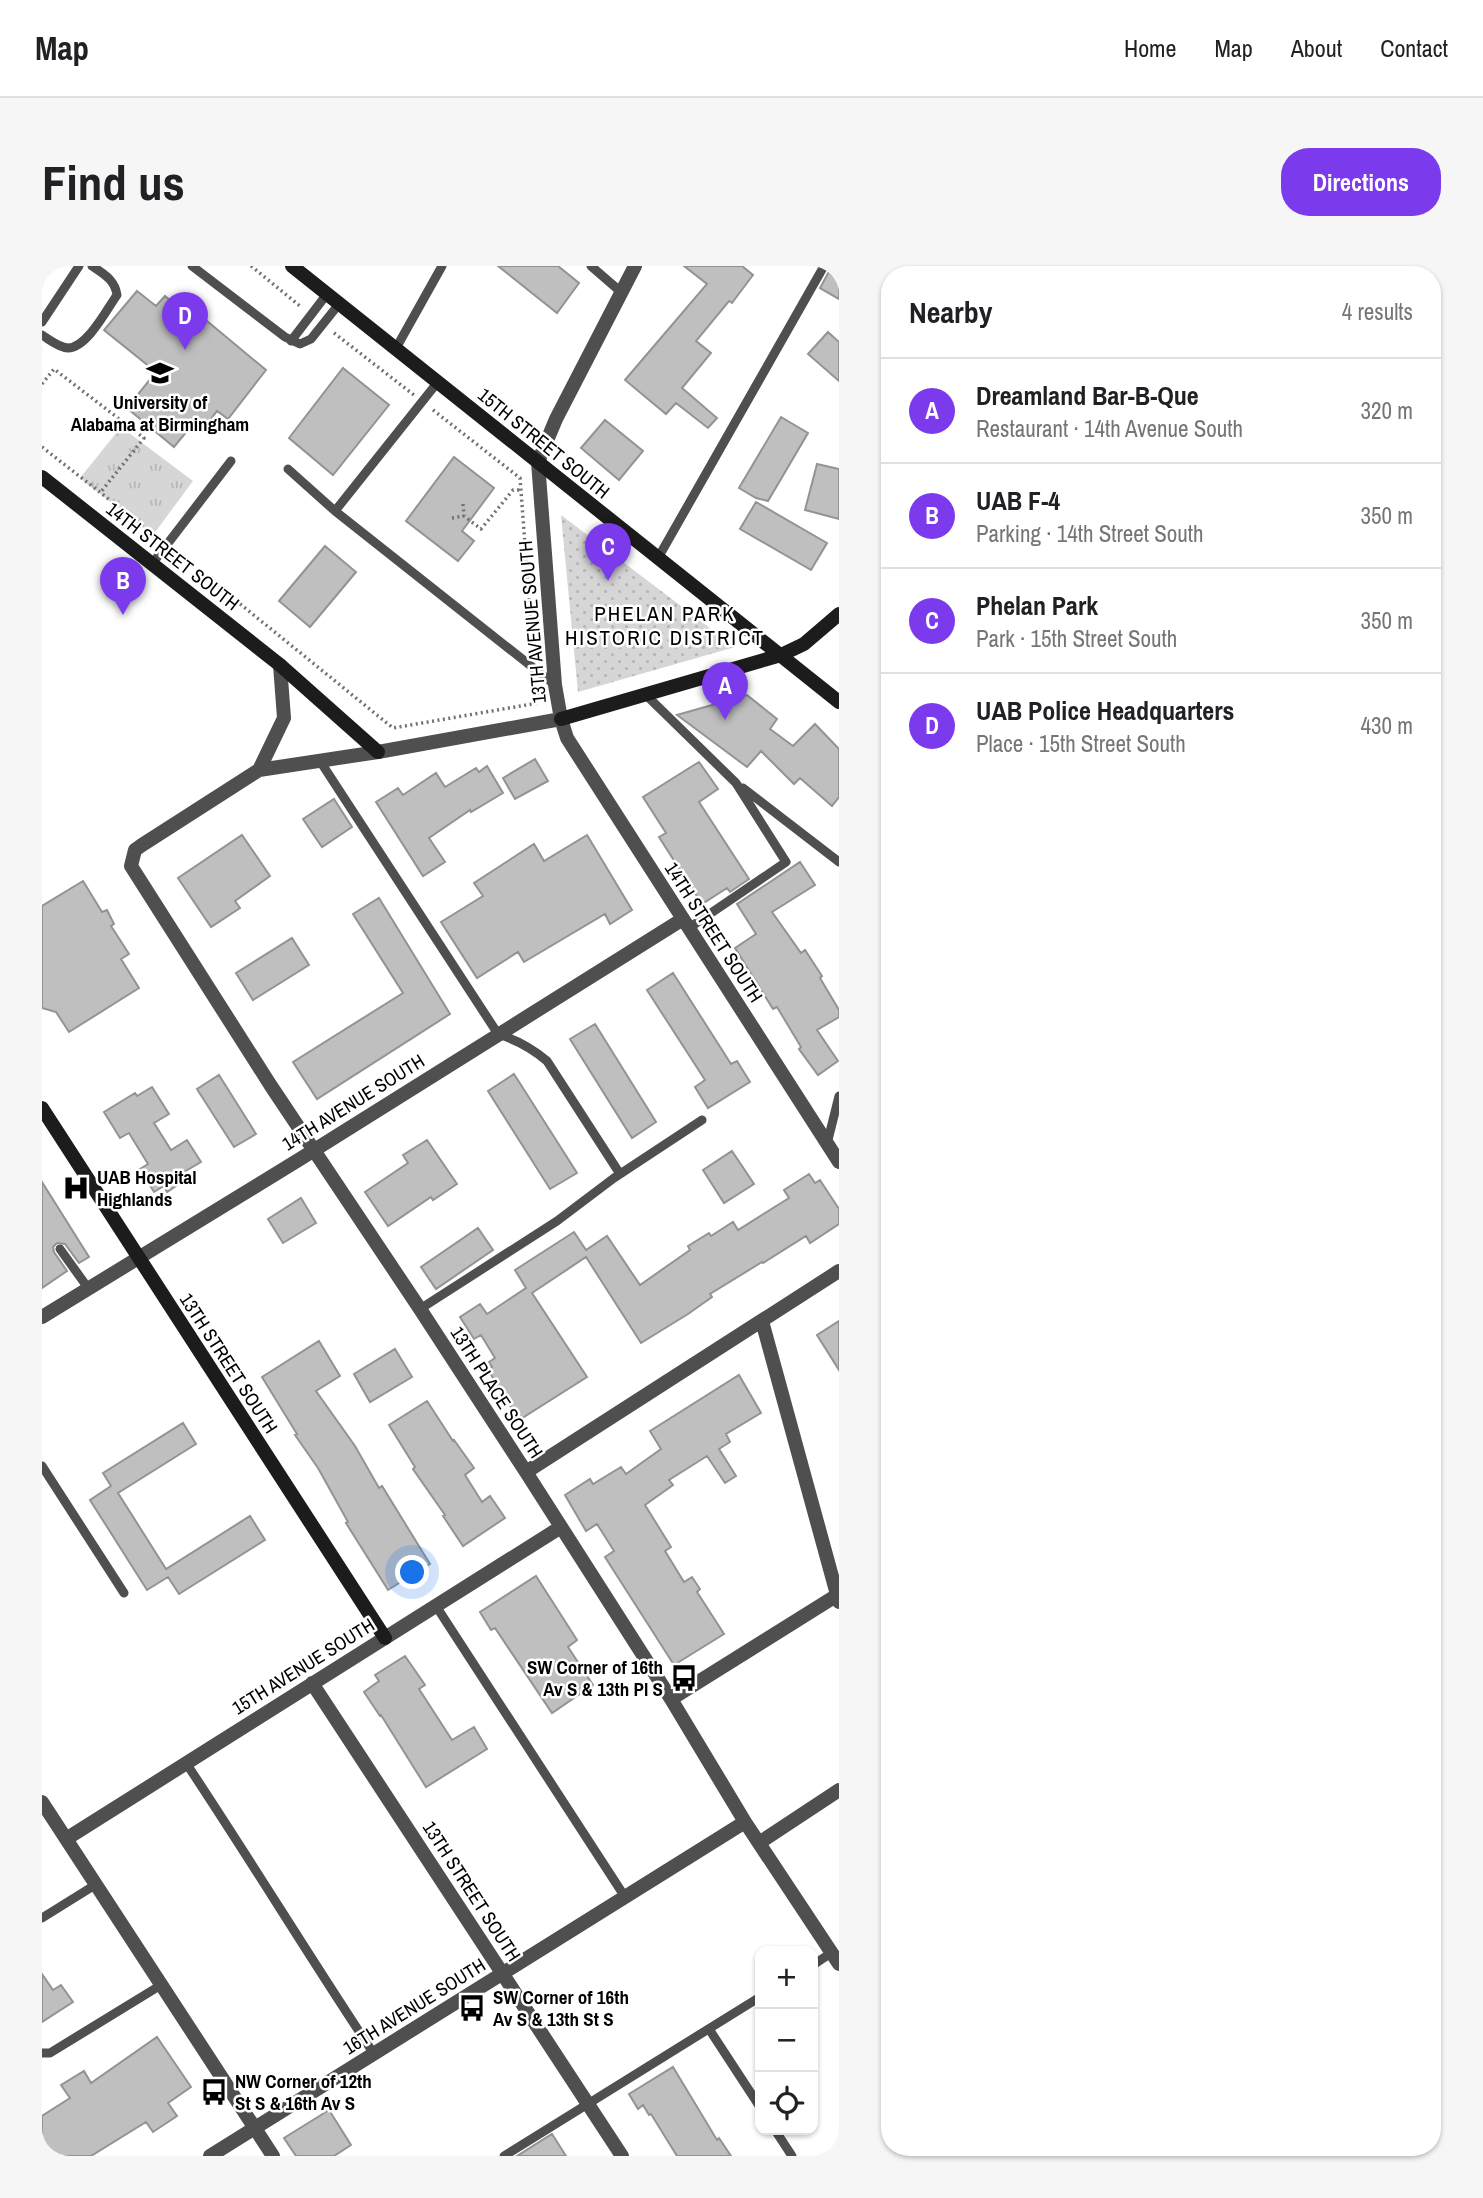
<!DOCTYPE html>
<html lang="en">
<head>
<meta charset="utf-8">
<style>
	body { margin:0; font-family:"Archivo Narrow",sans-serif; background:#f6f6f6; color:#202124 }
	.controls { position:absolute; right:21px; bottom:21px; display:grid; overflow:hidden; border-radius:14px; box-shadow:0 2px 5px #0004 }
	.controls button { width:63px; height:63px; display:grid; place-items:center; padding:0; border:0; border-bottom:2px solid #e0e0e0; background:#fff; color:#202124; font:35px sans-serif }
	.you { position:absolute; left:371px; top:1307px; width:24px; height:24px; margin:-18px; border:5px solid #fff; border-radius:50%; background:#1a73e8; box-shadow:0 0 0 10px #1a73e833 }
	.badge { display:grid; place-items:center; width:46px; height:46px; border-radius:50%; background:#7c3aed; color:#fff; font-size:23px; font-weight:700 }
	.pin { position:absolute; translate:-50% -58px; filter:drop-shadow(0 2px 4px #0008) }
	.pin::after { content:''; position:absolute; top:37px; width:24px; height:21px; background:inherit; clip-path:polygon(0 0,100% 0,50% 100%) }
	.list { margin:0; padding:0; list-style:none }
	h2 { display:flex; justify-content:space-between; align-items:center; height:91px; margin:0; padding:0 28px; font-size:30px }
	h2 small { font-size:23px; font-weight:400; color:#757577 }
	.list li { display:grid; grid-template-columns:46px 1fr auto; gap:21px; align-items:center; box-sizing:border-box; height:105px; padding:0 28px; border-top:2px solid #e0e0e0 }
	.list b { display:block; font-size:26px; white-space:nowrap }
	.list p { margin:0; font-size:23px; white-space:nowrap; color:#757577 }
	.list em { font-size:23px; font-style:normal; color:#757577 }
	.icon { flex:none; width:38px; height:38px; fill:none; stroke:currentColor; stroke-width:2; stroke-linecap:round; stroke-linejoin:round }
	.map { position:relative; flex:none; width:797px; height:1890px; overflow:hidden; border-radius:28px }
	header { display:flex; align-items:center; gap:42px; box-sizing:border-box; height:98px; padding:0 35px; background:#fff; border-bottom:2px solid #e0e0e0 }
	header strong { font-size:33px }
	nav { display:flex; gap:38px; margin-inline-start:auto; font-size:24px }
	.intro { display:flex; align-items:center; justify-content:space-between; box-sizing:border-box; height:168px; padding:0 42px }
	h1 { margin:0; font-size:49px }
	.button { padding:18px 32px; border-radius:28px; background:#7c3aed; color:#fff; font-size:24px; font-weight:700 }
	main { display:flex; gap:42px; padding:0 42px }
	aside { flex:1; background:#fff; border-radius:28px; box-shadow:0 2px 5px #0004 }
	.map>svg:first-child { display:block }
</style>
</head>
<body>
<header>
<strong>Map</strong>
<nav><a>Home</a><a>Map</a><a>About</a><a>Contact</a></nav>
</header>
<div class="intro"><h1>Find us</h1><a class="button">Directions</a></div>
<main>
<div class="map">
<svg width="797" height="1890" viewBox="0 0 797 1890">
	<defs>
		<pattern id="grass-tufts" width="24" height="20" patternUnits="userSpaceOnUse" patternTransform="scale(1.75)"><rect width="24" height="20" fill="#d6d6d6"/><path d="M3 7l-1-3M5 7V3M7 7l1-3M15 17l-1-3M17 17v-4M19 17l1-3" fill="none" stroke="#b6b6b6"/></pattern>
		<pattern id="park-dots" width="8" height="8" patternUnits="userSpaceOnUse" patternTransform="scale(1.75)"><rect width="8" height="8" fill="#d6d6d6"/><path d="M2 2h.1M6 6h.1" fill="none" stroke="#b6b6b6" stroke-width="1.8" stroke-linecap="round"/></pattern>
	</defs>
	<rect width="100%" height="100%" fill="#fff"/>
	<path fill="url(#grass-tufts)" d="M79 161 151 215 111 269 38 212Z"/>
	<path fill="url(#park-dots)" d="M519 249 693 381 536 426Z"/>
	<path fill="#bfbfbf" stroke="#939393" stroke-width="2" d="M456 0H516L537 17 515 47Z
		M642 0H700L711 9 690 37 687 35 654 75 669 87 640 122 675 152 666 162 634 137 624 148 583 114 665 18Z
		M790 0H797V33L778 22Z
		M95 25 114 40 123 30 154 57 159 50 224 104 186 153 175 145 163 161 154 154 132 181 85 142 114 106 62 64Z
		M786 66 797 76V115L766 88Z
		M301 102 347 139 291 209 247 172Z
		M739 151 766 167 726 235 714 232 697 222Z
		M563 154 601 185 577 214 539 182Z
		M412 191 452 222 420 265 432 275 416 295 364 255Z
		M775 198 797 203V253L763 244Z
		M714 236 785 277 769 304 698 263Z
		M283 280 314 306 268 361 237 335Z
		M705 429 735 453 728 463 751 480 773 458 797 483V531L790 540 758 512 752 518 719 485 705 501 635 449Z
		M493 493 506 515 473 533 461 512Z
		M657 496 676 523 657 536 707 613 688 626 685 622 660 638 617 571 624 567 601 531Z
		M445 500 461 527 429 546 428 544 387 572 403 596 381 610 334 536 356 522 361 529 394 507 403 521 434 502 437 506Z
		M292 533 310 561 280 581 261 553Z
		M200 569 228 610 193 635 198 642 169 661 136 612Z
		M545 569 590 644 568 658 563 648 482 696 476 686 435 712 399 656 441 630 432 617 492 578 502 595Z
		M758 596 773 619 730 646 759 687 763 684 780 710 778 712 797 744V751L775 764 796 795 776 809 757 783 759 781 735 741 731 743 693 682 714 668 695 638Z
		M41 615 60 646 65 644 72 658 69 660 87 688 79 693 97 722 27 766 14 746 0 742V640Z
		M337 632 408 748 275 833 251 796 361 727 311 648Z
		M250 672 267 699 211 734 194 707Z
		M631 707 689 798 695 795 708 816 666 842 653 821 663 814 605 724Z
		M553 758 614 856 590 872 528 773Z
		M472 808 535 907 508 923 446 825Z
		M177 809 214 868 192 881 155 823Z
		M110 821 127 848 112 857 129 884 145 874 159 896 142 906 146 912 125 926 122 920 112 926 98 903 106 898 87 867 78 872 62 846 93 827 95 830Z
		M385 874 415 918 391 934 389 931 346 960 323 926 366 897 361 889Z
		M690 885 712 918 682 937 661 904Z
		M767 908 773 917 778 914 797 943V958L768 977 764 970 721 997 720 996 668 1028 670 1031 646 1048 599 1077 544 991 490 1027 545 1111 477 1154 446 1104 450 1101 447 1096 453 1092 439 1069 432 1073 418 1051 438 1038 445 1048 484 1022 473 1004 532 966 544 984 565 970 598 1019 648 984 646 980 667 967 669 970 691 956 696 964 747 932 742 924Z
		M0 916 47 991 37 997 23 978 15 977 11 981 12 986 25 1005 0 1022Z
		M259 932 274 957 241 977 226 953Z
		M436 962 451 984 394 1023 379 1001Z
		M797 1055V1104L775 1069Z
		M277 1075 298 1110 274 1125 313 1180 337 1222 340 1220 388 1298 346 1324 304 1257 306 1256 276 1202 253 1169 255 1168 220 1111Z
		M353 1083 370 1111 328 1136 312 1108Z
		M697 1109 719 1147 684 1168 688 1176 677 1183 694 1210 683 1217 665 1190 627 1214 631 1219 603 1239 629 1281 623 1285 642 1316 650 1311 658 1323 655 1326 682 1368 632 1399 563 1291 572 1285 555 1258 544 1265 523 1229 548 1213 551 1218 579 1201 584 1208 619 1183 608 1165Z
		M385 1135 411 1175 412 1174 432 1202 423 1209 440 1236 448 1230 463 1252 421 1280 401 1250 403 1249 371 1203 373 1201 347 1159Z
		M141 1157 154 1178 76 1227 124 1303 208 1250 223 1274 137 1328 126 1311 105 1324 48 1234 69 1220 61 1207Z
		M494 1310 535 1374 526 1381 551 1419 510 1447 453 1362 449 1364 438 1346Z
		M363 1390 383 1419 377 1423 410 1474 432 1461 445 1483 384 1521 339 1449 338 1450 322 1426 337 1415 333 1409Z
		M0 1708 11 1724 19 1719 31 1736 0 1756Z
		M115 1771 149 1821 126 1837 135 1850 111 1866 104 1856 49 1890H0V1850L28 1832 19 1819 42 1805 49 1817Z
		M631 1801 675 1874 677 1872 689 1890H635L609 1848 607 1849 601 1839 596 1843 587 1828Z
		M287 1844 309 1879 292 1890H254L242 1872Z
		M510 1868 524 1890H475Z"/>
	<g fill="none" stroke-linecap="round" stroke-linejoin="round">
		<path stroke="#717171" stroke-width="3.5" stroke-dasharray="2 3.5" stroke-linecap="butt" d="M209 0 258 40
			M292 67 372 129
			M0 118 12 103 102 172 58 227
			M391 144 478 212 491 384
			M0 181 114 270
			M421 238 422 250 439 263 471 224H479
			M410 252 422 250
			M134 286 351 462 496 437 495 423"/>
		<path stroke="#4f4f4f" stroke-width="9" d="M150 0 243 71 258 78 269 73 297 38
			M549 0 579 26
			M0 56 37 0
			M0 69C8 74 16 81 26 82 45 82 65 43 75 29 73 14 62 8 50 0
			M249 75 285 28
			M353 84 400 0
			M246 203 293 245 513 419
			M293 245 395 117
			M616 292 782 0
			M110 298 189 195
			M604 429 694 517 744 596 647 662
			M278 495 456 768C475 774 490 782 505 795L578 908
			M701 522 797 596
			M785 878 797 830
			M18 983 46 1022
			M378 1043 515 955 572 912 660 854
			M0 1200 82 1327
			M394 1340 583 1631
			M144 1497C208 1593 268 1692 332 1788
			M0 1652 53 1619
			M771 1699 789 1687
			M667 1763 718 1841
			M0 1787H8L119 1719
			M733 1864 750 1890
			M462 1890 718 1731"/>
		<path stroke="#4f4f4f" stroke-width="14" d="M593 0 514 153 496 196 513 419 519 453 525 472 797 896
			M519 453 336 486 217 504 100 579 93 584 89 600 229 820 378 1043 484 1206 629 1433 703 1556 797 1698
			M217 504 242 452 238 399
			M0 1051 258 893 641 653
			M720 1055 797 1336
			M484 1206 797 1005
			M270 1417 580 1890
			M629 1433 797 1328
			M0 1536 231 1890
			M24 1573 519 1261
			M717 1577 797 1524
			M168 1890 703 1556"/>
		<path stroke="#1c1c1c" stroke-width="14" d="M250 0 797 436
			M0 211 238 399 336 486
			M519 453 739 389 762 378 797 348
			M0 842 343 1372"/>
	</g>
	<defs>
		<symbol id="university-bare" viewBox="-9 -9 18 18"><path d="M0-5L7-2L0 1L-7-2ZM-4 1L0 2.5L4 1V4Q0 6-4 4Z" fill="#000" stroke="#fff" stroke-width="2.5" paint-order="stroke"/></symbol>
		<symbol id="hospital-bare" viewBox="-9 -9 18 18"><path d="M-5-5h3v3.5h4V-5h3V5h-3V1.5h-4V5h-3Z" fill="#000" stroke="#fff" stroke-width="2.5" paint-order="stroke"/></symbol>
		<symbol id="bus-bare" viewBox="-9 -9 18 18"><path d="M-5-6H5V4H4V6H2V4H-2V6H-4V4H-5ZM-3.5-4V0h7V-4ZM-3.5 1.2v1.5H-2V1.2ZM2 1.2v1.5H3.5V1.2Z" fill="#000" stroke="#fff" stroke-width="2.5" paint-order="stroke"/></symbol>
	</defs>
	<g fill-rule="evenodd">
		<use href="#university-bare" x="99" y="88" width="38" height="38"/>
		<use href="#hospital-bare" x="15" y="903" width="38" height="38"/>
		<use href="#bus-bare" x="623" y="1393" width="38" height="38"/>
		<use href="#bus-bare" x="411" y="1723" width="38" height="38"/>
		<use href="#bus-bare" x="153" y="1807" width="38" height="38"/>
	</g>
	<g text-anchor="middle" stroke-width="5" stroke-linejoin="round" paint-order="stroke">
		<g font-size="19" font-weight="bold" fill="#000" stroke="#fff" text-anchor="start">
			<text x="118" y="143" text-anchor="middle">University of<tspan x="118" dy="22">Alabama at Birmingham</tspan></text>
			<text x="55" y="918">UAB Hospital<tspan x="55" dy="22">Highlands</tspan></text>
			<text x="621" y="1408" text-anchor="end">SW Corner of 16th<tspan x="621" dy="22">Av S &amp; 13th Pl S</tspan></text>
			<text x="451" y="1738">SW Corner of 16th<tspan x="451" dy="22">Av S &amp; 13th St S</tspan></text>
			<text x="193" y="1822">NW Corner of 12th<tspan x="193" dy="22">St S &amp; 16th Av S</tspan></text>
		</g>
		<g font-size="19" fill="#000" stroke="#fff">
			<text transform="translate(502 177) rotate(39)" y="7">15TH STREET SOUTH</text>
			<text transform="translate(131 290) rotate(38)" y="7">14TH STREET SOUTH</text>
			<text transform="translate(490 356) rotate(-95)" y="7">13TH AVENUE SOUTH</text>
			<text transform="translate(672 666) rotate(57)" y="7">14TH STREET SOUTH</text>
			<text transform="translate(311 836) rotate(-32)" y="7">14TH AVENUE SOUTH</text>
			<text transform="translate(187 1097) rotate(57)" y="7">13TH STREET SOUTH</text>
			<text transform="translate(455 1126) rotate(57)" y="7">13TH PLACE SOUTH</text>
			<text transform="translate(261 1400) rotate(-32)" y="7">15TH AVENUE SOUTH</text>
			<text transform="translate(430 1625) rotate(57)" y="7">13TH STREET SOUTH</text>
			<text transform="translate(372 1740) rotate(-32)" y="7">16TH AVENUE SOUTH</text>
		</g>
		<g font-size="21" letter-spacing="2" fill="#000" stroke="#fff">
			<text x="623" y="355">PHELAN PARK<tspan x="623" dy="24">HISTORIC DISTRICT</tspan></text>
		</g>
	</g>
</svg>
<div class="controls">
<button>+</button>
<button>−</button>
<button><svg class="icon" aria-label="locate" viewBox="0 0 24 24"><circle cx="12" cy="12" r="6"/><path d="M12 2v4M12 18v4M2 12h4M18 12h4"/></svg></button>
</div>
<div class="you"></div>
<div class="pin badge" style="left:683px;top:454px">A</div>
<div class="pin badge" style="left:81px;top:349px">B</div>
<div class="pin badge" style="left:566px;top:315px">C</div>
<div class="pin badge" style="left:143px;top:84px">D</div>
</div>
<aside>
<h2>Nearby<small>4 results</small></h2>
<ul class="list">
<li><span class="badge">A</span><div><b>Dreamland Bar-B-Que</b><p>Restaurant · 14th Avenue South</p></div><em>320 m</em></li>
<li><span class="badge">B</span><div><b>UAB F-4</b><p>Parking · 14th Street South</p></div><em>350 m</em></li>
<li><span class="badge">C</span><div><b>Phelan Park</b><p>Park · 15th Street South</p></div><em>350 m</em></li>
<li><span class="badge">D</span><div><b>UAB Police Headquarters</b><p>Place · 15th Street South</p></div><em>430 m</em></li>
</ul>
</aside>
</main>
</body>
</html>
